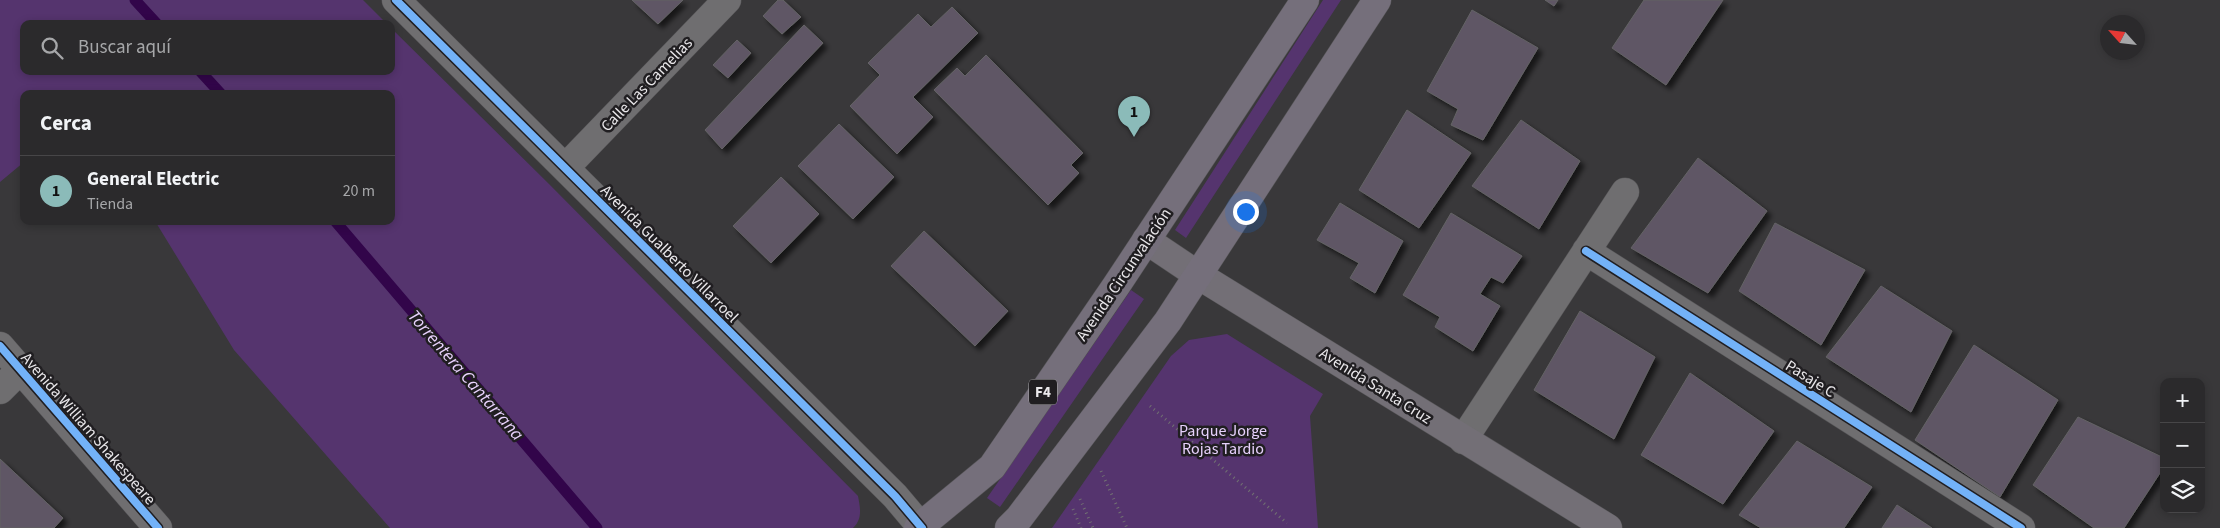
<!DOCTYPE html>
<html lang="es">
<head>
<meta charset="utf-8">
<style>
	body { margin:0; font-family:"Source Sans 3",sans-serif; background:#333234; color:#f1f3f6 }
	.controls { position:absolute; right:15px; bottom:15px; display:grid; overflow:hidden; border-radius:10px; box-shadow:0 2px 8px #0003 }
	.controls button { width:45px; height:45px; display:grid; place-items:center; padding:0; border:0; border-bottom:1px solid #474648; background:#2b2a2c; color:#f1f3f6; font:25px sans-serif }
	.compass { position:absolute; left:2100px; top:15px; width:45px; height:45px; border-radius:50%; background:#2b2a2c; box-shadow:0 2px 8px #0003; rotate:297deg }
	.you { position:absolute; left:1245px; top:211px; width:18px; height:18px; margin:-12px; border:4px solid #fff; border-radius:50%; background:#1a73e8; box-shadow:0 0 0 8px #1a73e833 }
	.badge { display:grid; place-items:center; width:32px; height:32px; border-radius:50%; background:#8bbbb9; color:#111; font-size:16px; font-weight:700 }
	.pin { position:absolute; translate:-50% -41px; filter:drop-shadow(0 1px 2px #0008) }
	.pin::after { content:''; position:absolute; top:26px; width:18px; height:15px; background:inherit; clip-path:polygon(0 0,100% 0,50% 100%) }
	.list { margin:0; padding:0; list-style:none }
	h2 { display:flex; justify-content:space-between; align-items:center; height:65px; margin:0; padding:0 20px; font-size:21px }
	h2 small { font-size:16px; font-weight:400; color:#a6a7a9 }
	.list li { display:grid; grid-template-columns:32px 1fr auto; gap:15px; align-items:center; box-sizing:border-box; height:70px; padding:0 20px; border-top:1px solid #474648 }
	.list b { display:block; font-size:19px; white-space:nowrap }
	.list p { margin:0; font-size:16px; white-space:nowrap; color:#a6a7a9 }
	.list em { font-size:16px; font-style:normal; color:#a6a7a9 }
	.icon { flex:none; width:28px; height:28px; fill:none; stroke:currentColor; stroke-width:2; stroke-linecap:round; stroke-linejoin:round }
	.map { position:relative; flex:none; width:2220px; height:528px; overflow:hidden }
	.search { position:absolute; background:#2b2a2c; box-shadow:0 2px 8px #0003; left:20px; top:20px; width:375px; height:55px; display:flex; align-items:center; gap:12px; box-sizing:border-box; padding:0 18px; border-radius:10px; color:#a6a7a9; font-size:19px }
	.panel { position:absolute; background:#2b2a2c; box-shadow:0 2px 8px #0003; left:20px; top:90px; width:375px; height:135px; border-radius:10px }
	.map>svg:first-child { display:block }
</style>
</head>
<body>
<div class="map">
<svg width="2220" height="528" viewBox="0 0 2220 528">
	<defs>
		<filter id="shadow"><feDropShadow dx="4.5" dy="4.5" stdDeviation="2.5" flood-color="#0009"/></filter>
	</defs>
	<rect width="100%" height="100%" fill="#39383a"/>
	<path fill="#55346e" d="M0 0H363L387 24H24V71H391V28L549 184 858 496C860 507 863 519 853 528H390L234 350 155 221H391V94H24V162L0 182Z
		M1323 0H1341L1186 238 1175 230Z
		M1131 290 1144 299 1000 507 987 498Z
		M1227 334 1323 394 1310 416 1318 528H1052L1171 356 1189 340Z"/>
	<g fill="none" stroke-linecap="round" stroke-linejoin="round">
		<path stroke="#32054a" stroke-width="11" d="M135 0 157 24
			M200 71 221 94
			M335 221 597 528"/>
	</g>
	<path fill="#5e5665" stroke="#646365" filter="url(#shadow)" d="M632 0H683L658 24Z
		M778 0H783L801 17 782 34 763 16Z
		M1545 0H1558L1554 6Z
		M1644 0H1723L1666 85 1612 48Z
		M952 7 978 33 913 97 933 117 897 154 850 106 880 75 868 63 918 14 931 27Z
		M1472 10 1538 48 1483 140 1451 125 1458 109 1427 91Z
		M804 25 823 43 722 149 705 130Z
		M737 40 751 53 728 78 713 65Z
		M986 55 1083 153 1071 165 1079 173 1048 205 934 90 957 68 965 76Z
		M1407 110 1471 153 1419 228 1359 190Z
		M1521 120 1580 161 1539 229 1472 186Z
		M839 124 894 177 853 219 798 166Z
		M1698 158 1767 211 1708 293 1631 248Z
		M781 177 819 214 771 263 733 226Z
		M1340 203 1403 241 1375 293 1350 278 1359 263 1317 240Z
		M1451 213 1522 256 1503 283 1491 277 1480 294 1500 306 1473 351 1435 327 1440 317 1403 295Z
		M1775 223 1865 270 1821 345 1739 291Z
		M924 231 1008 311 975 346 891 266Z
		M1881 286 1952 331 1911 412 1826 357Z
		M1580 311 1655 357 1614 439 1534 390Z
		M1974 345 2058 400 2000 497 1915 440Z
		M1690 373 1774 431 1723 504 1641 455Z
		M2078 417 2164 458V467L2124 528H2094L2033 485Z
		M1797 441 1872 487 1844 528H1761L1739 515Z
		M0 459 63 518 54 528H0Z
		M1897 505 1932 528H1882Z"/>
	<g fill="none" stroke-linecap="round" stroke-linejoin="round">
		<defs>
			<path id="minor" d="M396 0 895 496 922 528
				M565 168 727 0
				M1586 251 2021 528
				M0 346 158 528
				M0 390 20 370
				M1463 440 1625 192"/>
			<path id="major" d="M1146 240 1198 275 1608 528"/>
			<path id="highway" d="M918 528 992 467 1116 286 1305 0
				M1009 528 1019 518 1168 321 1377 0"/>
		</defs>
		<use href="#minor" stroke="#555456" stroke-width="29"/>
		<use href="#major" stroke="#555456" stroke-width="29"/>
		<use href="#highway" stroke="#555456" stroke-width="29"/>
		<path stroke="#717072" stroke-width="3" stroke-dasharray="1 4" stroke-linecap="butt" d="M1150 406 1287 523
			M1101 471 1127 528
			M1080 499 1093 528
			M1073 509 1081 528"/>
		<use href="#minor" stroke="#6f6e70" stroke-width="28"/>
		<use href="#major" stroke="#736f76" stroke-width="28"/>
		<use href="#highway" stroke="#756f7b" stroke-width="28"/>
		<defs>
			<path id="cycleway" d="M396 0 895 496 922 528
				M1586 251 2021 528
				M0 346 158 528"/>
		</defs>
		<use href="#cycleway" stroke="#201e21" stroke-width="11"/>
		<use href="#cycleway" stroke="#73b2f8" stroke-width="8"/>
	</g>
	<g text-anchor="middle" stroke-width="5" stroke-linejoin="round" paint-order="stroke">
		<rect fill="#201e21" stroke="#adabae" stroke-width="1" x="1029" y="379.5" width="28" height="25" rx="4"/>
		<g font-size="15" font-weight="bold" fill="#eae8eb">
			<text x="1043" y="397">F4</text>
		</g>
		<g font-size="16" fill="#eae8eb" stroke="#201e21">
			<text transform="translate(646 84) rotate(-46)" y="6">Calle Las Camelias</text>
			<text transform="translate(670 253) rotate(45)" y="6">Avenida Gualberto Villarroel</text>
			<text transform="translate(1123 274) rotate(-56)" y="6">Avenida Circunvalación</text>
			<text transform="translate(1811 378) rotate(32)" y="6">Pasaje C</text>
			<text transform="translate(1376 385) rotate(32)" y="6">Avenida Santa Cruz</text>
			<text transform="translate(89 428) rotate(49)" y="6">Avenida William Shakespeare</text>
		</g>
		<g font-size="16" fill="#e7d1fc" stroke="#201e21">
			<text x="1223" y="436">Parque Jorge<tspan x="1223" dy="18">Rojas Tardio</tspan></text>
		</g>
		<g font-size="18" font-style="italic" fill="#e9d3fe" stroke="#201e21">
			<text transform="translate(466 375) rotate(49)" y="6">Torrentera Cantarrana</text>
		</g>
	</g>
</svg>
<div class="controls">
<button>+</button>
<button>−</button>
<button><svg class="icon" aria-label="layers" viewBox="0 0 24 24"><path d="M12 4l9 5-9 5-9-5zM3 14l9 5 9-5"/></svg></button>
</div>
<svg class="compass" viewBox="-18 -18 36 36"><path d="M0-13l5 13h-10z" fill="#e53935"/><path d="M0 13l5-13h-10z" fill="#a6a7a9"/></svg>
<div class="you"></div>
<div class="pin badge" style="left:1134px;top:137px">1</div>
<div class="search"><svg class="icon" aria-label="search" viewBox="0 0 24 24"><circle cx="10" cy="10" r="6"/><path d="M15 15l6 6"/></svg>Buscar aquí</div>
<section class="panel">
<h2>Cerca<small></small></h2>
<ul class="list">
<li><span class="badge">1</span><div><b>General Electric</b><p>Tienda</p></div><em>20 m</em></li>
</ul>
</section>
</div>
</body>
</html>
